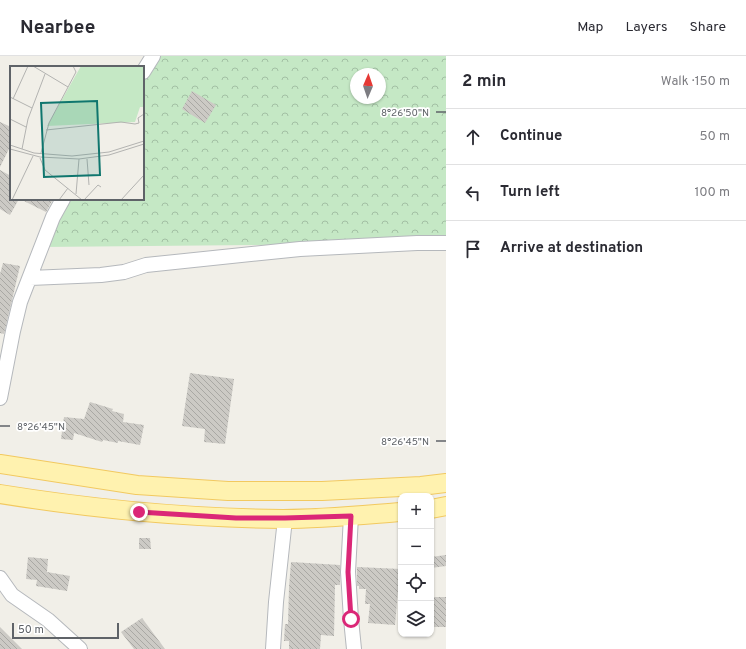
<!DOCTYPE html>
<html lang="en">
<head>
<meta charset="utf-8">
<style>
	body { margin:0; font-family:Overpass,sans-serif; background:#f2f2f3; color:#2b2b33 }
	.controls { position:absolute; right:12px; bottom:12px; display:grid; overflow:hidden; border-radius:8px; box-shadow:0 1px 3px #0004 }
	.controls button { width:36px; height:36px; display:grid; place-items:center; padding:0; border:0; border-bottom:1px solid #e1e1e2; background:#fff; color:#2b2b33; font:20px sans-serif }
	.compass { position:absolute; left:350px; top:12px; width:36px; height:36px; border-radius:50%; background:#fff; box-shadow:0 1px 3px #0004; rotate:2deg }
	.scale { position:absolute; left:12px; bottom:10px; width:107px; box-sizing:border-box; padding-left:4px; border:2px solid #5f6368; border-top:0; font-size:11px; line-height:14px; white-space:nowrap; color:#5f6368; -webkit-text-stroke:3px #fff; paint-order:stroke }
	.stop { position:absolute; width:12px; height:12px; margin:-9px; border:3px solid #db2777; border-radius:50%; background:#fff }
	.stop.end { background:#db2777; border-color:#fff; box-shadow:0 1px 4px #0008 }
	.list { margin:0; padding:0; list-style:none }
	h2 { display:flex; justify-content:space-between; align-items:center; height:52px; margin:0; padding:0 16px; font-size:17px }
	h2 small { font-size:13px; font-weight:400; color:#7c7c81 }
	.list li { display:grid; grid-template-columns:26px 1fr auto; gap:12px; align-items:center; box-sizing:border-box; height:56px; padding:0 16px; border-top:1px solid #e1e1e2 }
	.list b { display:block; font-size:15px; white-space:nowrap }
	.list em { font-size:13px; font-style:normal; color:#7c7c81 }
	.icon { flex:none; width:22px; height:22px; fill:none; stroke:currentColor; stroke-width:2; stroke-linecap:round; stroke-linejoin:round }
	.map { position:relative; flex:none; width:446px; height:593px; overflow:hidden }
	header { display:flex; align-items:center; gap:24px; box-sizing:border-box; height:56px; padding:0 20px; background:#fff; border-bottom:1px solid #e1e1e2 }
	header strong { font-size:19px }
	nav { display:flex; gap:22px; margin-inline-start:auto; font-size:14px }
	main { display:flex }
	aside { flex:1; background:#fff }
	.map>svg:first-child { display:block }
</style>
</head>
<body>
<header>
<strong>Nearbee</strong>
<nav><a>Map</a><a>Layers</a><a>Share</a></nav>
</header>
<main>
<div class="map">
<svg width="446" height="593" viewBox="0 0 446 593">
	<defs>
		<pattern id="forest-crowns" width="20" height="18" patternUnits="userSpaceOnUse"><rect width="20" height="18" fill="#c5e8c5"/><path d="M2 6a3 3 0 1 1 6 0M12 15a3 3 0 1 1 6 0" fill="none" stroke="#a3c0a4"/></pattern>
		<pattern id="building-back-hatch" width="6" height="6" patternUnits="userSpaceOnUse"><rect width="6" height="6" fill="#cccac5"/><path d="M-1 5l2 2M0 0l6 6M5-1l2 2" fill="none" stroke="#a9a8a4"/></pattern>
	</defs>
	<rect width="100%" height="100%" fill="#f1efe8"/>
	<path fill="url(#forest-crowns)" fill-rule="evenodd" d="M153 0H446V187L41 191 69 143H143V18ZM356 18H380V42H356Z"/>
	<path fill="url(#building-back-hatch)" d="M192 35 216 49 205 67 182 53Z
		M0 66 11 71V89L0 111Z
		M0 114 11 120V143H19L10 159 0 153Z
		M20 143H53L46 156Z
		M3 207 20 210 4 278 0 277V218Z
		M190 317 234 323 225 388 204 386 205 373 182 370Z
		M90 346 113 353 112 355 124 358 123 366 144 369 140 389 118 385V387L103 384 102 386 74 377 73 384 61 383 64 361 84 363Z
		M139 482H150L151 493H139Z
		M446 499V510L431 512V501Z
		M28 501 48 503 47 516 70 520 67 535 36 530 37 524 26 523Z
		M291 506 340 509V529H335L334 580 321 579 320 593H289V585H284L285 568H288L289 531Z
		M357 511 401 513V534H398L395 569 368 567 370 548H365L366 533H359V530H357Z
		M431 541H446V571H431Z
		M142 562 165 593H134L121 576Z
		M0 571 22 593H0Z"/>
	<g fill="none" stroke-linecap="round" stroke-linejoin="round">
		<defs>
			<path id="minor" d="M143 16 153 0
				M30 222 101 219 124 216 146 209 300 193 417 187H446
				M0 342 13 275 20 246 53 161 63 143
				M351 460 348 516 351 563 354 593
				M0 522 12 539 48 564 80 593
				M273 593 276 546 285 463"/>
			<path id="major" d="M0 408 137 429 228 435H322L421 430 446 427
				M0 438C93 453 188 462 283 463 322 463 362 459 401 456
				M431 453 446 450"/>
		</defs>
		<use href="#minor" stroke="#b5b8bc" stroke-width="16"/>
		<use href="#major" stroke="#f2c960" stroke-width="20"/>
		<use href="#minor" stroke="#fff" stroke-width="14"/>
		<use href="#major" stroke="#fff2af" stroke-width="18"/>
	</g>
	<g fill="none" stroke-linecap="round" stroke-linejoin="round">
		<path stroke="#db2777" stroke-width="5" d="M139 456 236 462H285L351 460 348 516 351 563"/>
	</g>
	<path fill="none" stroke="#5f6368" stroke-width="1.5" d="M436 56H446M0 370H10M436 385H446"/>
	<g transform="translate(10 10)">
		<rect width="134" height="134" fill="#f1efe8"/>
		<path d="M71 0H134V41H130L125 56 37 60Z" fill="#c5e8c5"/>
		<path fill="none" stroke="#b3b3b1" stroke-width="1" d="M23 0 58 21M0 31 22 42M3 33 18 0M0 53 16 61M36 64 111 56 125 58 129 57 128 52 134 48M0 79 24 87 62 90 99 86 134 75M0 83 30 91 69 93 99 89 134 78M12 83 18 53 35 8M31 87 39 57 66 6 63 0M30 92 35 104 72 134M77 93 79 119M66 128 69 93M2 134 23 90M49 134 58 122M74 134 88 119 91 121M111 134 134 109"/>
		<path fill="#0f766e" fill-opacity="0.15" stroke="#0f766e" stroke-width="2" d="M87 35 90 109 34 111 31 37Z"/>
		<rect width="134" height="134" fill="none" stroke="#5f6368" stroke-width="2"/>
	</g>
	<g font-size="10" text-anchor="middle" fill="#5f6368" stroke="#fff" stroke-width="3.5" stroke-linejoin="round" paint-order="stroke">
		<text x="405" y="60">8°26'50"N</text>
		<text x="41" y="374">8°26'45"N</text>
		<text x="405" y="389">8°26'45"N</text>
	</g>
</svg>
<div class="controls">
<button>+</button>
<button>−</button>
<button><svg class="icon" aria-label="locate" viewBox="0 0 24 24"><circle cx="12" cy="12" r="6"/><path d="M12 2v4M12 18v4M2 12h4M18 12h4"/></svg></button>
<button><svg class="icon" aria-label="layers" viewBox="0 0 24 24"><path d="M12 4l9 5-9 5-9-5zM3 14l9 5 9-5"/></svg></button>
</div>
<svg class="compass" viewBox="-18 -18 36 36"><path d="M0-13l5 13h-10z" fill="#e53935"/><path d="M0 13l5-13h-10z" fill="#7c7c81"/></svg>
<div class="scale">50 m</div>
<div class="stop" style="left:351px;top:563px"></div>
<div class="stop end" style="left:139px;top:456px"></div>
</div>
<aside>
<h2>2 min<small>Walk · 150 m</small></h2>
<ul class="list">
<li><svg class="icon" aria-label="ahead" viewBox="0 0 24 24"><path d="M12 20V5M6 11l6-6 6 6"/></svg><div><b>Continue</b></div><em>50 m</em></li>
<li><svg class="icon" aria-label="left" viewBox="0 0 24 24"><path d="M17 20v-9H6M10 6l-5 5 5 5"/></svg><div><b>Turn left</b></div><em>100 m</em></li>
<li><svg class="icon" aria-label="arrive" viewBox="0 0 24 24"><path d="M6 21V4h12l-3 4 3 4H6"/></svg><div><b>Arrive at destination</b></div></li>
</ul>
</aside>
</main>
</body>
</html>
